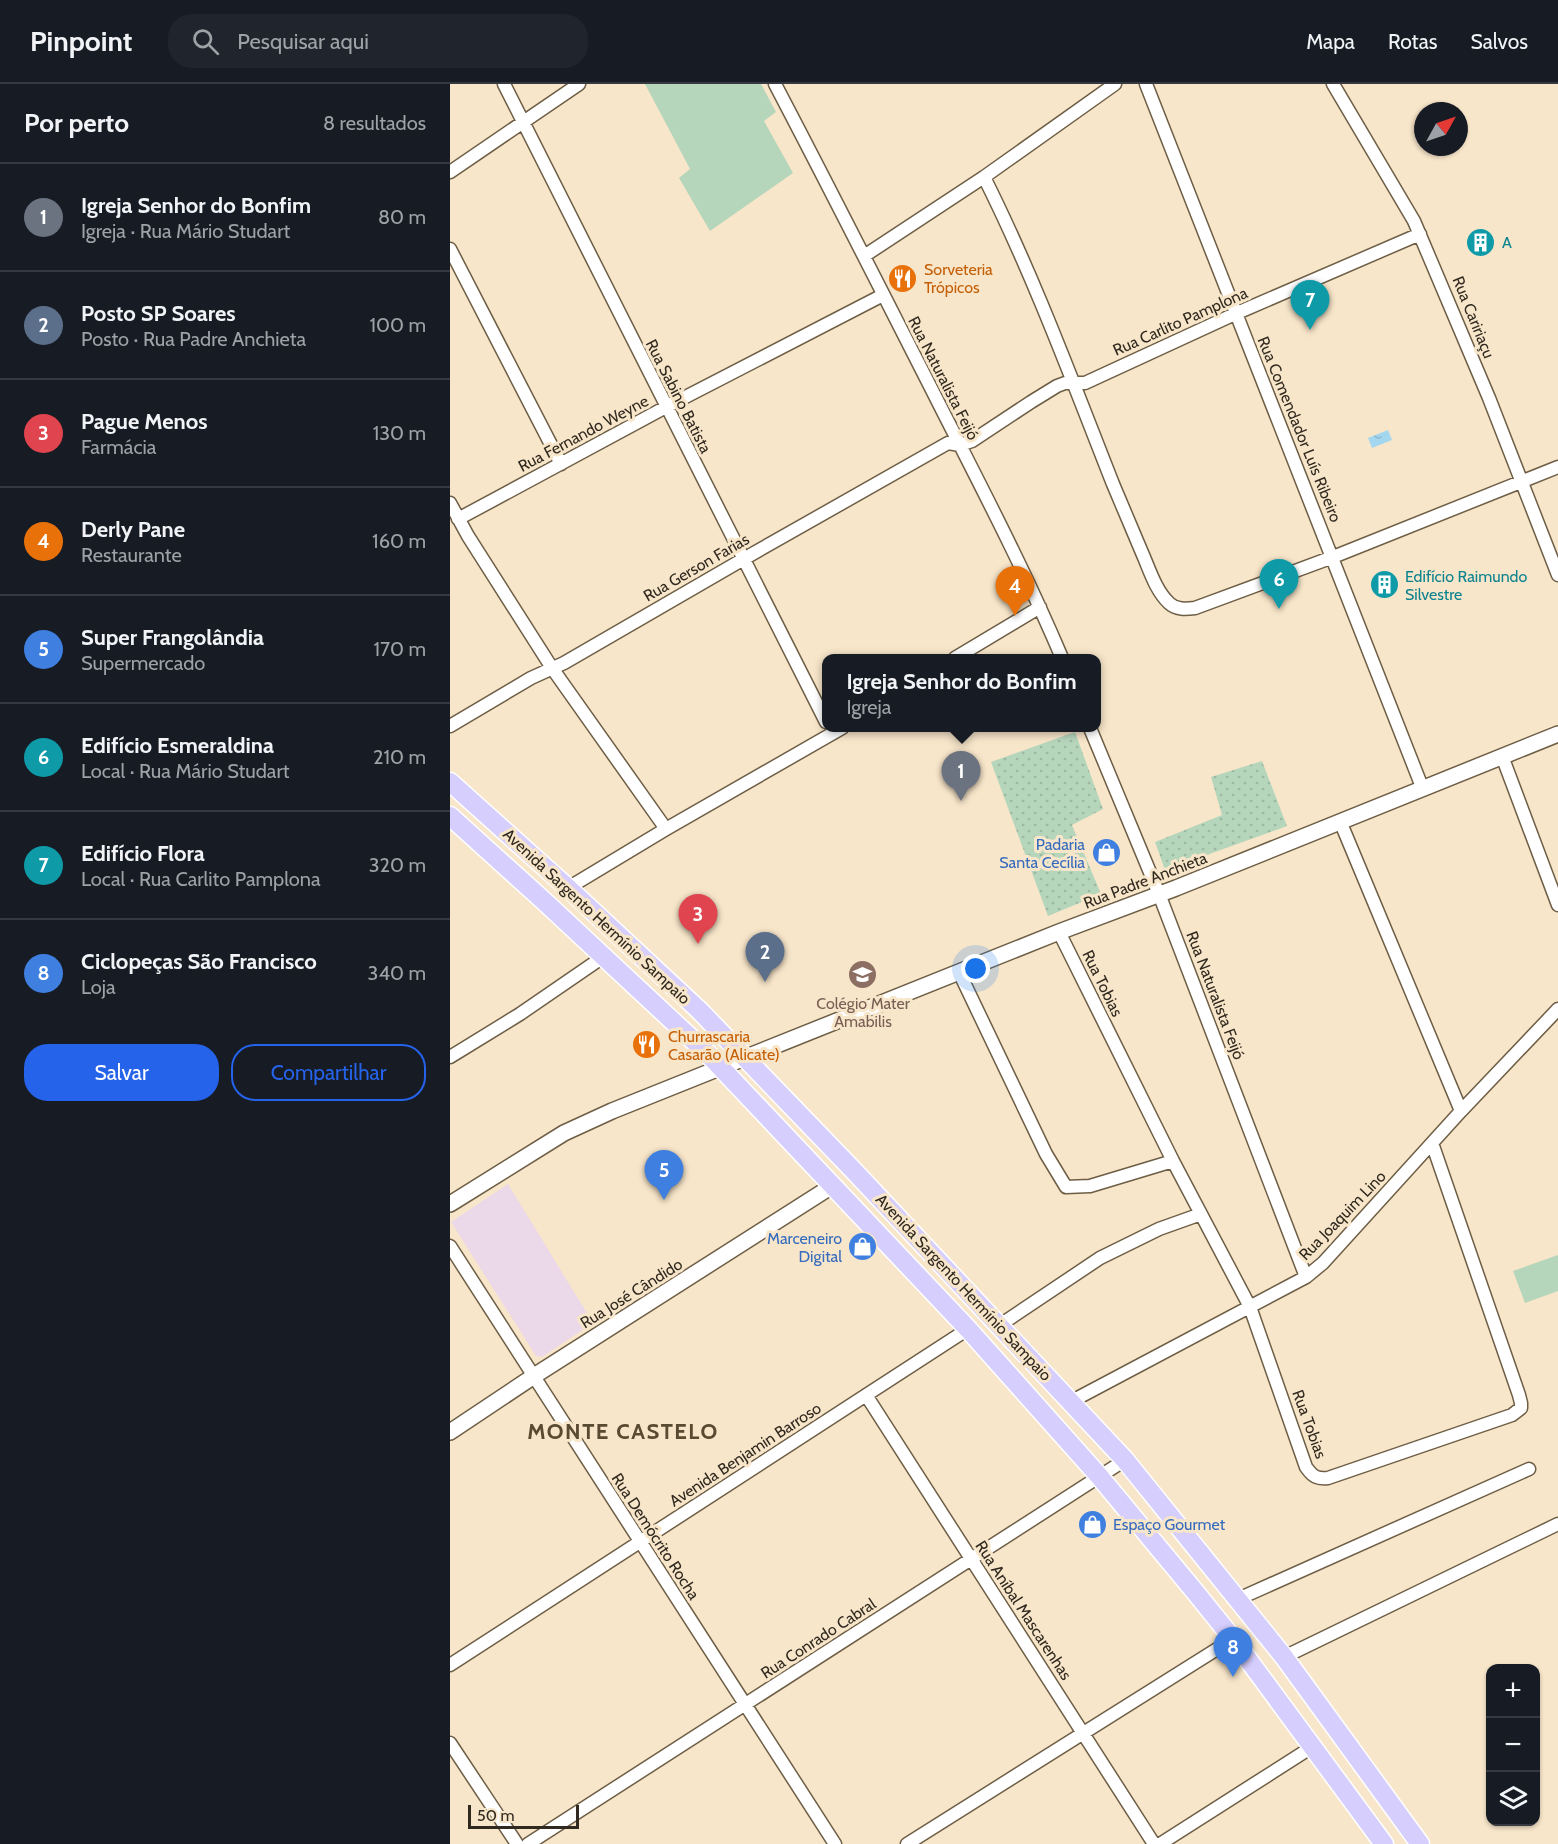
<!DOCTYPE html>
<html lang="pt">
<head>
<meta charset="utf-8">
<style>
	body { margin:0; font-family:Cabin,sans-serif; background:#20242c; color:#f1f3f6 }
	.controls { position:absolute; right:18px; bottom:18px; display:grid; overflow:hidden; border-radius:12px; box-shadow:0 2px 4px #0004 }
	.controls button { width:54px; height:54px; display:grid; place-items:center; padding:0; border:0; border-bottom:2px solid #363941; background:#171b24; color:#f1f3f6; font:30px sans-serif }
	.compass { position:absolute; left:964px; top:18px; width:54px; height:54px; border-radius:50%; background:#171b24; box-shadow:0 2px 4px #0004; rotate:50deg }
	.scale { position:absolute; left:18px; bottom:15px; width:111px; box-sizing:border-box; padding-left:6px; border:3px solid #30291f; border-top:0; font-size:16px; line-height:21px; white-space:nowrap; color:#30291f; -webkit-text-stroke:4px #f8e6ca; paint-order:stroke }
	.you { position:absolute; left:526px; top:885px; width:21px; height:21px; margin:-15px; border:4px solid #fff; border-radius:50%; background:#1a73e8; box-shadow:0 0 0 9px #1a73e833 }
	.badge { display:grid; place-items:center; width:39px; height:39px; border-radius:50%; background:#2563eb; color:#fff; font-size:20px; font-weight:700 }
	.pin { position:absolute; translate:-50% -50px; filter:drop-shadow(0 2px 3px #0008) }
	.pin::after { content:''; position:absolute; top:32px; width:21px; height:18px; background:inherit; clip-path:polygon(0 0,100% 0,50% 100%) }
	.popup { position:absolute; left:372px; top:570px; width:279px; height:78px; box-sizing:border-box; display:grid; place-content:center; border-radius:12px; background:#171b24; filter:drop-shadow(0 2px 4px #0005); font-size:20px; white-space:nowrap; color:#9ea1a6 }
	.popup b { font-size:22px; color:#f1f3f6 }
	.popup::after { content:''; position:absolute; left:50%; top:100%; margin-left:-12px; border:12px solid transparent; border-top-color:#171b24 }
	.list { margin:0; padding:0; list-style:none }
	h2 { display:flex; justify-content:space-between; align-items:center; height:78px; margin:0; padding:0 24px; font-size:26px }
	h2 small { font-size:20px; font-weight:400; color:#9ea1a6 }
	.list li { display:grid; grid-template-columns:39px 1fr auto; gap:18px; align-items:center; box-sizing:border-box; height:108px; padding:0 24px; border-top:2px solid #363941 }
	.list b { display:block; font-size:22px; white-space:nowrap }
	.list p { margin:0; font-size:20px; white-space:nowrap; color:#9ea1a6 }
	.list em { font-size:20px; font-style:normal; color:#9ea1a6 }
	.actions { display:flex; gap:12px; padding:18px 24px }
	.actions a { flex:1; padding:14px 0; border:2px solid #2563eb; border-radius:24px; text-align:center; font-size:21px; color:#2563eb }
	.actions .main { background:#2563eb; color:#fff }
	.icon { flex:none; width:33px; height:33px; fill:none; stroke:currentColor; stroke-width:2; stroke-linecap:round; stroke-linejoin:round }
	.map { position:relative; flex:none; width:1108px; height:1760px; overflow:hidden }
	header { display:flex; align-items:center; gap:36px; box-sizing:border-box; height:84px; padding:0 30px; background:#171b24; border-bottom:2px solid #363941 }
	header strong { font-size:28px }
	nav { display:flex; gap:33px; margin-inline-start:auto; font-size:21px }
	.search { width:420px; height:54px; background:#20242c; display:flex; align-items:center; gap:15px; box-sizing:border-box; padding:0 21px; border-radius:24px; color:#9ea1a6; font-size:22px }
	main { display:flex }
	aside { flex:1; background:#171b24 }
	.map>svg:first-child { display:block }
</style>
</head>
<body>
<header>
<strong>Pinpoint</strong>
<div class="search"><svg class="icon" aria-label="search" viewBox="0 0 24 24"><circle cx="10" cy="10" r="6"/><path d="M15 15l6 6"/></svg>Pesquisar aqui</div>
<nav><a>Mapa</a><a>Rotas</a><a>Salvos</a></nav>
</header>
<main>
<aside>
<h2>Por perto<small>8 resultados</small></h2>
<ul class="list">
<li><span class="badge" style="background:#6b7280">1</span><div><b>Igreja Senhor do Bonfim</b><p>Igreja · Rua Mário Studart</p></div><em>80 m</em></li>
<li><span class="badge" style="background:#5c6f8a">2</span><div><b>Posto SP Soares</b><p>Posto · Rua Padre Anchieta</p></div><em>100 m</em></li>
<li><span class="badge" style="background:#e0444e">3</span><div><b>Pague Menos</b><p>Farmácia</p></div><em>130 m</em></li>
<li><span class="badge" style="background:#e8710a">4</span><div><b>Derly Pane</b><p>Restaurante</p></div><em>160 m</em></li>
<li><span class="badge" style="background:#3f7fe0">5</span><div><b>Super Frangolândia</b><p>Supermercado</p></div><em>170 m</em></li>
<li><span class="badge" style="background:#0f9aa8">6</span><div><b>Edifício Esmeraldina</b><p>Local · Rua Mário Studart</p></div><em>210 m</em></li>
<li><span class="badge" style="background:#0f9aa8">7</span><div><b>Edifício Flora</b><p>Local · Rua Carlito Pamplona</p></div><em>320 m</em></li>
<li><span class="badge" style="background:#3f7fe0">8</span><div><b>Ciclopeças São Francisco</b><p>Loja</p></div><em>340 m</em></li>
</ul>
<div class="actions"><a class="main">Salvar</a><a>Compartilhar</a></div>
</aside>
<div class="map">
<svg width="1108" height="1760" viewBox="0 0 1108 1760">
	<defs>
		<pattern id="grass-dots" width="8" height="8" patternUnits="userSpaceOnUse" patternTransform="scale(1.5)"><rect width="8" height="8" fill="#b6d6bc"/><path d="M2 2h.1M6 6h.1" fill="none" stroke="#9db8a1" stroke-width="1.8" stroke-linecap="round"/></pattern>
		<pattern id="water-ripples" width="26" height="14" patternUnits="userSpaceOnUse" patternTransform="scale(1.5)"><rect width="26" height="14" fill="#a3d7f0"/><path d="M2 4q2-2 4 0t4 0M15 11q2-2 4 0t4 0" fill="none" stroke="#8db9cd"/></pattern>
	</defs>
	<rect width="100%" height="100%" fill="#f8e6ca"/>
	<path fill="#ebd8e9" d="M58 1100 143 1239 92 1273 86 1272 1 1138Z"/>
	<path fill="url(#grass-dots)" d="M625 648 653 725 622 741 651 810 598 832 541 678Z
		M812 677 837 742 715 786 705 758 772 731 761 693Z"/>
	<path fill="#b6d6bc" d="M195 0H311L326 28 314 37 343 89 260 147 229 94 240 85Z
		M1108 1171V1207L1075 1219 1063 1187Z"/>
	<path fill="url(#water-ripples)" d="M938 346 942 356 922 364 918 354Z"/>
	<g fill="none" stroke-linecap="round" stroke-linejoin="round">
		<defs>
			<path id="minor" d="M54 0 376 638
				M325 0C378 101 429 202 481 304 526 393 573 482 612 574
				M696 0 972 703
				M883 0 964 137 1039 314 1108 491
				M0 88 129 0
				M534 93C584 193 622 296 663 400 673 424 683 447 693 471 700 487 706 507 719 519 726 526 736 525 745 524L883 473 1108 383
				M0 165 111 380
				M414 172 534 93 665 0
				M0 419 18 452 102 584 216 745
				M8 435 216 323 433 211
				M505 574 590 523
				M0 642 81 594 114 579 304 469 498 359 510 361 522 357 581 318 607 302 615 299H635L787 229 970 150
				M640 644 709 810 856 1193
				M1052 672 1108 821
				M890 737 1011 1027
				M118 804 216 745 392 644
				M609 848 723 1077 800 1223 856 1383C863 1393 867 1395 878 1394L1062 1331 1071 1324V1319L1069 1311 982 1059
				M509 888 596 1070 616 1103 640 1102 723 1077
				M0 973 70 930 153 873
				M0 1162 385 1760
				M550 1241 650 1174 709 1145 751 1130
				M416 1311 704 1760
				M622 1317 856 1193 873 1179 1011 1027 1108 925
				M788 1515 1079 1385
				M834 1573 1108 1440
				M0 1581 518 1245
				M0 1659 67 1760
				M78 1760 675 1376
				M457 1760 783 1555
				M710 1760 862 1663"/>
			<path id="tertiary" d="M0 1120 114 1049 162 1027 609 848 726 804 1108 650
				M0 1348 84 1292 382 1102"/>
			<path id="primary" d="M0 698 118 804 250 927 405 1088 675 1376 834 1573 970 1760
				M0 732 95 818 258 970 518 1245 649 1392 746 1509 783 1555 934 1760"/>
		</defs>
		<use href="#minor" stroke="#6d5e45" stroke-width="15"/>
		<use href="#tertiary" stroke="#6d5e45" stroke-width="18"/>
		<use href="#primary" stroke="#fff" stroke-width="21"/>
		<use href="#minor" stroke="#fff" stroke-width="12"/>
		<use href="#tertiary" stroke="#fff" stroke-width="15"/>
		<use href="#primary" stroke="#d6cefd" stroke-width="18"/>
	</g>
	<defs>
		<symbol id="building-disc" viewBox="-11 -11 22 22"><circle r="9.5" fill="#0f9aa8" stroke="#f8e6ca"/><path d="M-4-6H4V6H1V3H-1V6H-4ZM-2.5-4.3h1.7v1.8h-1.7ZM.8-4.3h1.7v1.8H.8ZM-2.5-1h1.7V.8h-1.7ZM.8-1h1.7V.8H.8Z" fill="#fff"/></symbol>
		<symbol id="restaurant-disc" viewBox="-11 -11 22 22"><circle r="9.5" fill="#e8710a" stroke="#f8e6ca"/><path d="M-5-6h1v4h1v-4h1v4h1v-4h1v5L-1.5 .5V6h-2V.5L-5-1ZM5-6V6H3V1.5H1.5Q1.5-4 5-6Z" fill="#fff"/></symbol>
		<symbol id="shop-disc" viewBox="-11 -11 22 22"><circle r="9.5" fill="#3f7fe0" stroke="#f8e6ca"/><path d="M-5-2.5h2.3a2.7 3.5 0 0 1 5.4 0H5L5.5 6h-11ZM-1.5-2.5h3a1.5 2.3 0 0 0-3 0Z" fill="#fff"/></symbol>
		<symbol id="school-disc" viewBox="-11 -11 22 22"><circle r="9.5" fill="#8d6e63" stroke="#f8e6ca"/><path d="M0-5L7-2L0 1L-7-2ZM-4 1L0 2.5L4 1V4Q0 6-4 4Z" fill="#fff"/></symbol>
	</defs>
	<g fill-rule="evenodd">
		<use href="#building-disc" x="1014" y="142" width="33" height="33"/>
		<use href="#restaurant-disc" x="436" y="178" width="33" height="33"/>
		<use href="#building-disc" x="918" y="484" width="33" height="33"/>
		<use href="#shop-disc" x="640" y="752" width="33" height="33"/>
		<use href="#school-disc" x="396" y="874" width="33" height="33"/>
		<use href="#restaurant-disc" x="180" y="944" width="33" height="33"/>
		<use href="#shop-disc" x="396" y="1146" width="33" height="33"/>
		<use href="#shop-disc" x="626" y="1424" width="33" height="33"/>
	</g>
	<g text-anchor="middle" stroke-width="6" stroke-linejoin="round" paint-order="stroke">
		<g font-size="16" fill="#0d838f" stroke="#f8e6ca" text-anchor="start">
			<text x="1052" y="164">A</text>
			<text x="955" y="498">Edifício Raimundo<tspan x="955" dy="18">Silvestre</tspan></text>
		</g>
		<g font-size="16" fill="#c56008" stroke="#f8e6ca" text-anchor="start">
			<text x="474" y="191">Sorveteria<tspan x="474" dy="18">Trópicos</tspan></text>
			<text x="218" y="958">Churrascaria<tspan x="218" dy="18">Casarão (Alicate)</tspan></text>
		</g>
		<g font-size="16" fill="#30291f" stroke="#f8e6ca">
			<text transform="translate(1024 233) rotate(68)" y="6">Rua Caririaçu</text>
			<text transform="translate(730 237) rotate(-24)" y="6">Rua Carlito Pamplona</text>
			<text transform="translate(494 294) rotate(63)" y="6">Rua Naturalista Feijó</text>
			<text transform="translate(229 312) rotate(63)" y="6">Rua Sabino Batista</text>
			<text transform="translate(850 345) rotate(68)" y="6">Rua Comendador Luís Ribeiro</text>
			<text transform="translate(133 349) rotate(-28)" y="6">Rua Fernando Weyne</text>
			<text transform="translate(246 483) rotate(-30)" y="6">Rua Gerson Farias</text>
			<text transform="translate(695 796) rotate(-21)" y="6">Rua Padre Anchieta</text>
			<text transform="translate(147 832) rotate(43)" y="6">Avenida Sargento Hermínio Sampaio</text>
			<text transform="translate(653 899) rotate(64)" y="6">Rua Tobias</text>
			<text transform="translate(766 911) rotate(69)" y="6">Rua Naturalista Feijó</text>
			<text transform="translate(892 1131) rotate(-46)" y="6">Rua Joaquim Lino</text>
			<text transform="translate(514 1203) rotate(47)" y="6">Avenida Sargento Hermínio Sampaio</text>
			<text transform="translate(181 1209) rotate(-32)" y="6">Rua José Cândido</text>
			<text transform="translate(860 1340) rotate(70)" y="6">Rua Tobias</text>
			<text transform="translate(295 1370) rotate(-33)" y="6">Avenida Benjamin Barroso</text>
			<text transform="translate(206 1452) rotate(57)" y="6">Rua Demócrito Rocha</text>
			<text transform="translate(574 1526) rotate(57)" y="6">Rua Aníbal Mascarenhas</text>
			<text transform="translate(368 1554) rotate(-33)" y="6">Rua Conrado Cabral</text>
		</g>
		<g font-size="16" fill="#366cbe" stroke="#f8e6ca" text-anchor="end">
			<text x="635" y="766">Padaria<tspan x="635" dy="18">Santa Cecília</tspan></text>
			<text x="392" y="1160">Marceneiro<tspan x="392" dy="18">Digital</tspan></text>
			<text x="663" y="1446" text-anchor="start">Espaço Gourmet</text>
		</g>
		<g font-size="16" fill="#785e54" stroke="#f8e6ca">
			<text x="413" y="925">Colégio Mater<tspan x="413" dy="18">Amabilis</tspan></text>
		</g>
		<g font-size="22" font-weight="bold" letter-spacing="1.5" fill="#594a32" stroke="#f8e6ca">
			<text x="173" y="1355">MONTE CASTELO</text>
		</g>
	</g>
</svg>
<div class="controls">
<button>+</button>
<button>−</button>
<button><svg class="icon" aria-label="layers" viewBox="0 0 24 24"><path d="M12 4l9 5-9 5-9-5zM3 14l9 5 9-5"/></svg></button>
</div>
<svg class="compass" viewBox="-18 -18 36 36"><path d="M0-13l5 13h-10z" fill="#e53935"/><path d="M0 13l5-13h-10z" fill="#9ea1a6"/></svg>
<div class="scale">50 m</div>
<div class="you"></div>
<div class="pin badge" style="left:511px;top:717px;background:#6b7280">1</div>
<div class="popup"><b>Igreja Senhor do Bonfim</b>Igreja</div>
<div class="pin badge" style="left:315px;top:898px;background:#5c6f8a">2</div>
<div class="pin badge" style="left:248px;top:860px;background:#e0444e">3</div>
<div class="pin badge" style="left:565px;top:532px;background:#e8710a">4</div>
<div class="pin badge" style="left:214px;top:1116px;background:#3f7fe0">5</div>
<div class="pin badge" style="left:829px;top:525px;background:#0f9aa8">6</div>
<div class="pin badge" style="left:860px;top:246px;background:#0f9aa8">7</div>
<div class="pin badge" style="left:783px;top:1593px;background:#3f7fe0">8</div>
</div>
</main>
</body>
</html>
